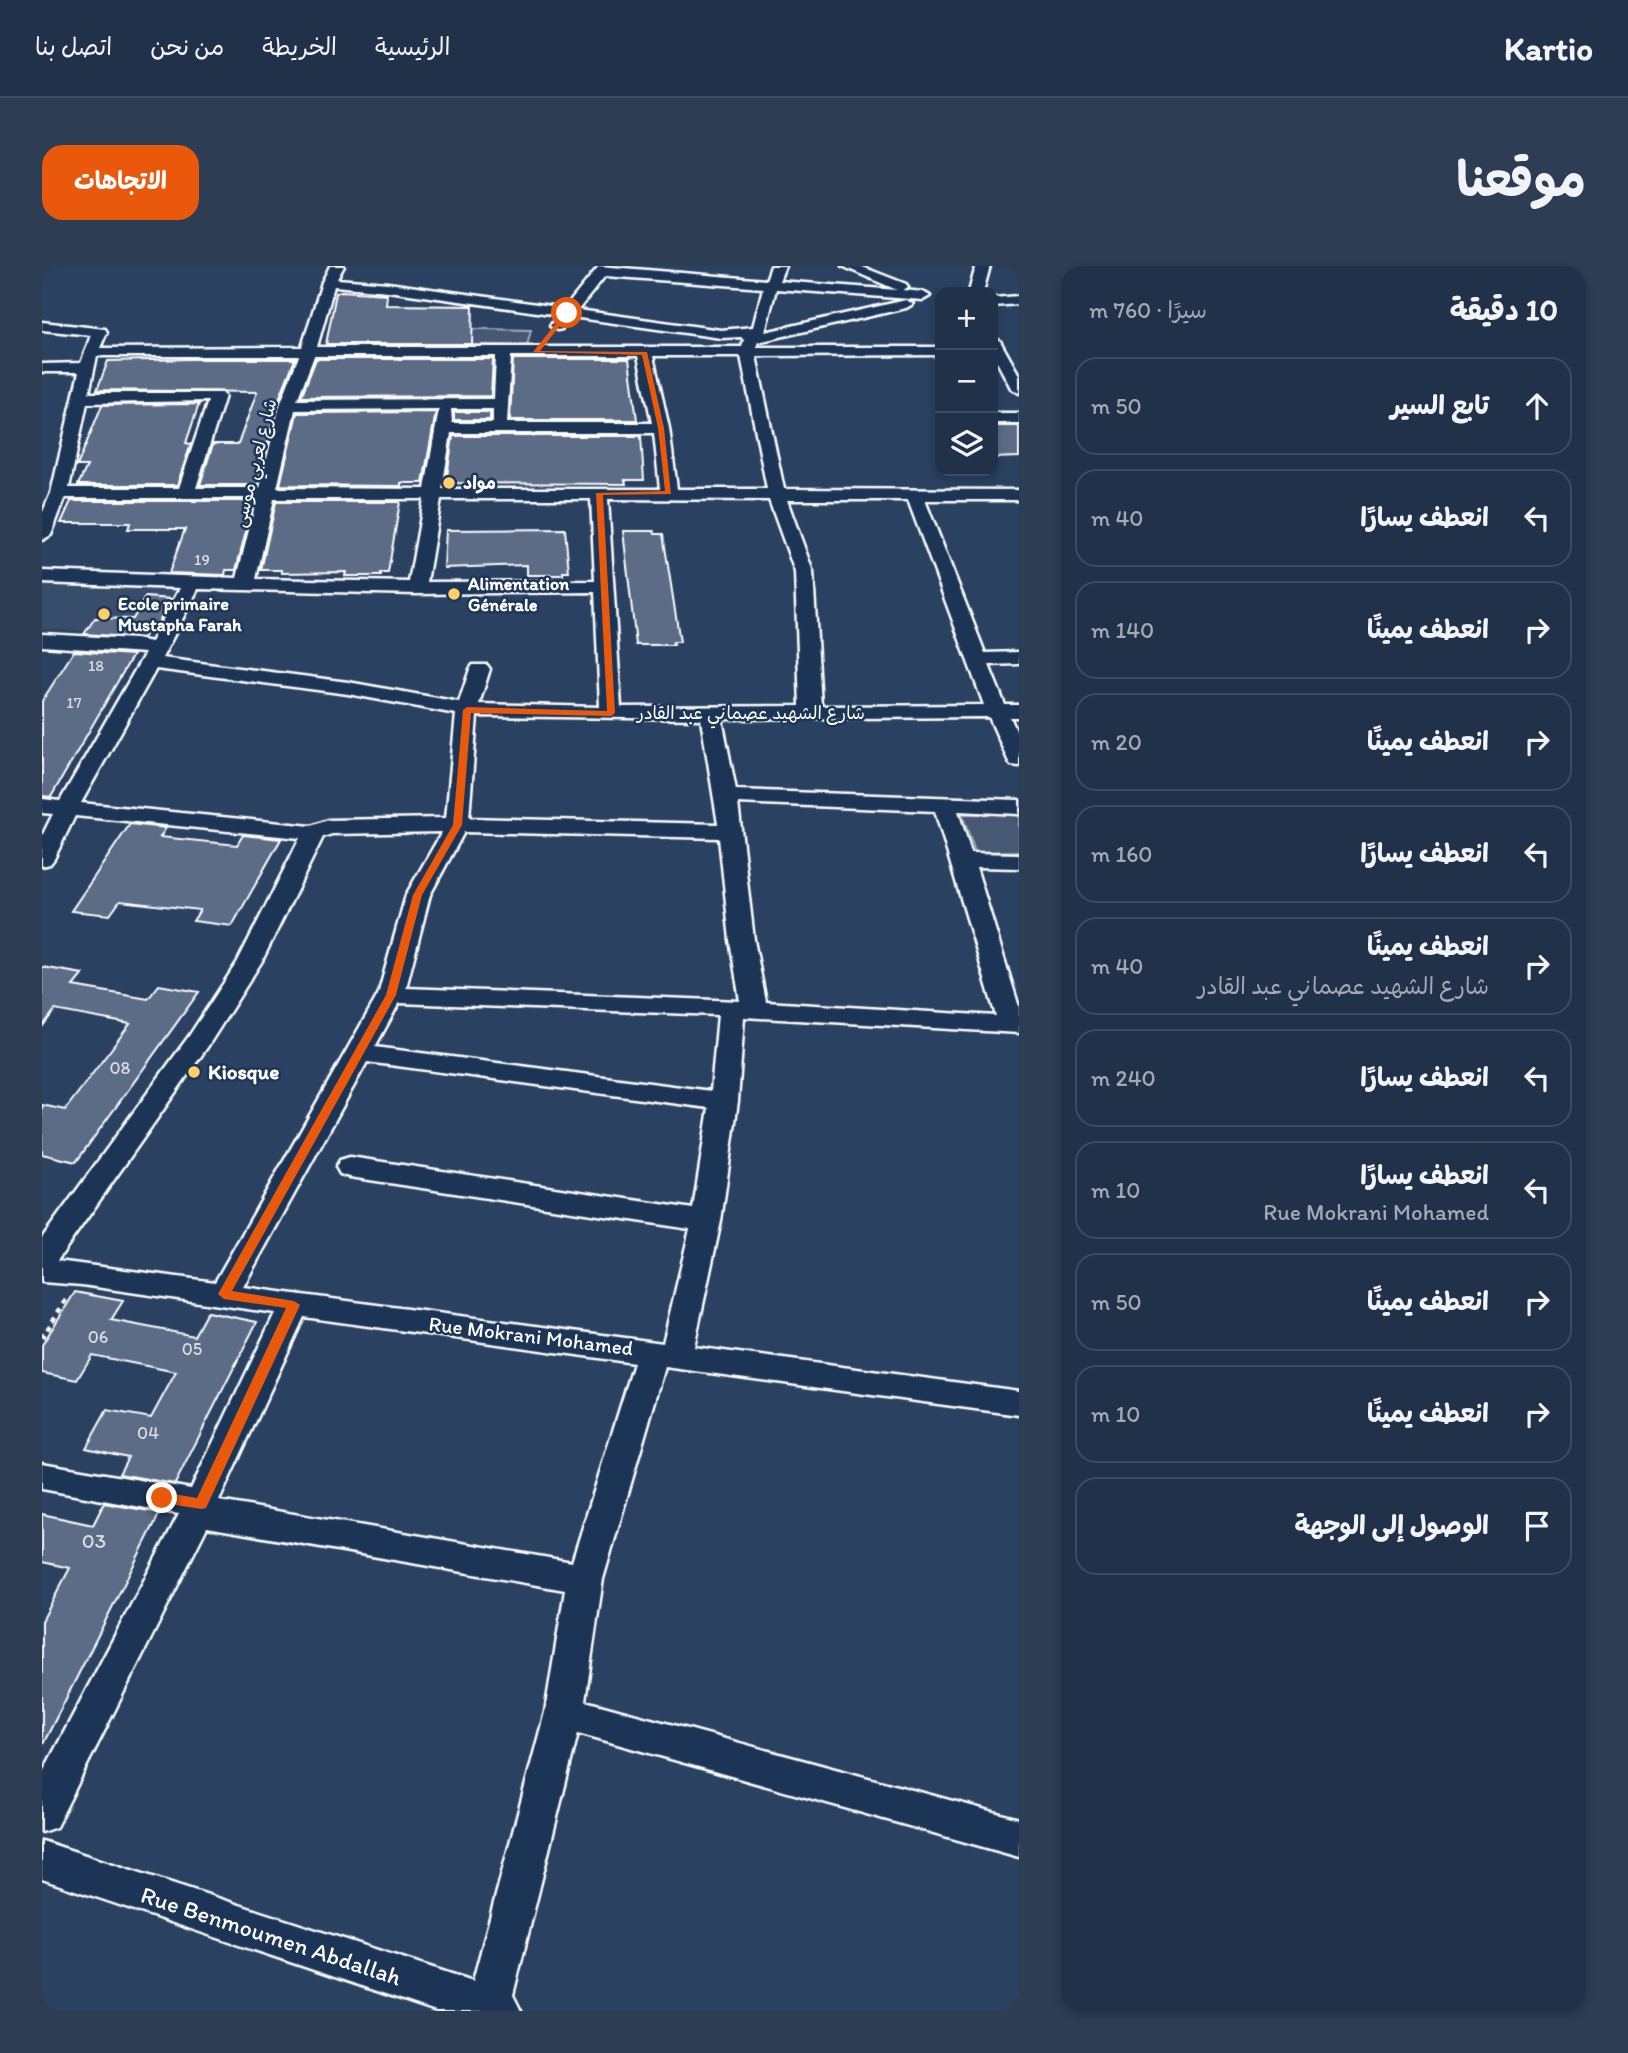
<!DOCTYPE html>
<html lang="ar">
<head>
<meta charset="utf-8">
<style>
	body { margin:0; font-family:Itim,"Playpen Sans Arabic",sans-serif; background:#2d3d53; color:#f1f3f6; direction:rtl }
	.controls { position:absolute; right:21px; top:21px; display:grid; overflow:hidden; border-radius:14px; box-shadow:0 4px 10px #0003 }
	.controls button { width:63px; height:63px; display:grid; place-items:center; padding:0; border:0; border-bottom:2px solid #3d4c61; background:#203149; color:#f1f3f6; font:35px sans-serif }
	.stop { position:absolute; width:21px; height:21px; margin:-16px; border:5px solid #ea580c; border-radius:50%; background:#fff }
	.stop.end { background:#ea580c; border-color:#fff; box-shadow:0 2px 7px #0008 }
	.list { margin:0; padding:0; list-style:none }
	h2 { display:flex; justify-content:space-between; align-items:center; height:91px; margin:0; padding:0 28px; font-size:30px }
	h2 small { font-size:23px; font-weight:400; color:#a2a9b4 }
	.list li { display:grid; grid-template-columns:46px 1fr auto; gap:21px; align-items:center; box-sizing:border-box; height:98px; margin:0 14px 14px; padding:0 14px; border:2px solid #3d4c61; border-radius:21px }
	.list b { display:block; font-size:26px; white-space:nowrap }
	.list p { margin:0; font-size:23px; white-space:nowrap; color:#a2a9b4 }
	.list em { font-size:23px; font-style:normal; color:#a2a9b4 }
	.icon { flex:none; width:38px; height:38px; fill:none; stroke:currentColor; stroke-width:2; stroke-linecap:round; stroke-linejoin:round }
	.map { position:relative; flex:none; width:977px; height:1745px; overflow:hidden; direction:ltr; border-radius:21px }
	header { display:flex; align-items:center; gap:42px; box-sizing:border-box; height:98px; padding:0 35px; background:#203149; border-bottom:2px solid #3d4c61 }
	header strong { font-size:33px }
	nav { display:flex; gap:38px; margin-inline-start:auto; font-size:24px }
	.intro { display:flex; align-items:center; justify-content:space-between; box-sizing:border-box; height:168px; padding:0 42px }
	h1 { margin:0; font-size:49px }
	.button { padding:18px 32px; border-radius:21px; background:#ea580c; color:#fff; font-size:24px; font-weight:700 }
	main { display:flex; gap:42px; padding:0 42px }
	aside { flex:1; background:#203149; border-radius:21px; box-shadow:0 4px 10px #0003 }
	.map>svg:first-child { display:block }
</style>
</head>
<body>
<header>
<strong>Kartio</strong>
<nav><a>الرئيسية</a><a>الخريطة</a><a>من نحن</a><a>اتصل بنا</a></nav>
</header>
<div class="intro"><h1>موقعنا</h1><a class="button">الاتجاهات</a></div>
<main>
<aside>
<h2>10 دقيقة<small>سيرًا · 760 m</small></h2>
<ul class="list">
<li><svg class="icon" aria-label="ahead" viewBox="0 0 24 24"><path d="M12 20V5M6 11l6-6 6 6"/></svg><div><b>تابع السير</b></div><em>50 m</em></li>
<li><svg class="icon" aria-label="left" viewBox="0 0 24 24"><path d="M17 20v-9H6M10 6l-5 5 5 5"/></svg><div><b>انعطف يسارًا</b></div><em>40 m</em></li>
<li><svg class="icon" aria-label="right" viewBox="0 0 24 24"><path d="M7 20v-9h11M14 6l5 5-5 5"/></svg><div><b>انعطف يمينًا</b></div><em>140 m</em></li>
<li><svg class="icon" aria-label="right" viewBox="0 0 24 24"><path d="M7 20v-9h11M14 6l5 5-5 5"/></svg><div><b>انعطف يمينًا</b></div><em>20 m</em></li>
<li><svg class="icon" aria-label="left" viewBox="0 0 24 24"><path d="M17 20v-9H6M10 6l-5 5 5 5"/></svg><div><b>انعطف يسارًا</b></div><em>160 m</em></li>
<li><svg class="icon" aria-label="right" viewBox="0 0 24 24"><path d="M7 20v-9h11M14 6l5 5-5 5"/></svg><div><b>انعطف يمينًا</b><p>شارع الشهيد عصماني عبد القادر</p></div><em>40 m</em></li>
<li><svg class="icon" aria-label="left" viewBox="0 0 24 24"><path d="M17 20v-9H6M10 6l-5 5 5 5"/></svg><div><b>انعطف يسارًا</b></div><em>240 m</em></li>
<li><svg class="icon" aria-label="left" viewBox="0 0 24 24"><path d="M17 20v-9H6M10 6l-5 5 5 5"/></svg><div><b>انعطف يسارًا</b><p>Rue Mokrani Mohamed</p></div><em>10 m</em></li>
<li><svg class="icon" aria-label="right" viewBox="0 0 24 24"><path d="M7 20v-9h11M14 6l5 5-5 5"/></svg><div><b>انعطف يمينًا</b></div><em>50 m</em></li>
<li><svg class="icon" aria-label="right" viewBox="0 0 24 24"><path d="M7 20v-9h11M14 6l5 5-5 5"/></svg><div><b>انعطف يمينًا</b></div><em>10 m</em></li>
<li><svg class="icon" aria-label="arrive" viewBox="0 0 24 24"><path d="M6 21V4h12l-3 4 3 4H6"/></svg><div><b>الوصول إلى الوجهة</b></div></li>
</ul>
</aside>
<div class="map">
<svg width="977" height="1745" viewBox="0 0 977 1745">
	<rect width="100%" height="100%" fill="#2a4161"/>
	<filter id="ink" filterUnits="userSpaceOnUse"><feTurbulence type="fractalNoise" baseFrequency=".0143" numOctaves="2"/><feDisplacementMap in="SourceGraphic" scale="14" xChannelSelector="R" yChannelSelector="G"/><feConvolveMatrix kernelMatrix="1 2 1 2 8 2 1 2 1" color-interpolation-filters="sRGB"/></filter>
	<g filter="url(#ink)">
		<path fill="#394e6c" d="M3 318 137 323 117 362 102 368 0 363V323Z"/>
		<path fill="#465975" stroke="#a2acba" stroke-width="2" d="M394 62 489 64 485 80 389 78Z
			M920 548H977V585L933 586Z"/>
		<path fill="#5b6c86" stroke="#fff" stroke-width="2" d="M299 25 345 28 344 39 431 40 430 78H284L294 27Z
			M149 93H253L235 138 216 219H158L171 178H196L215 126 55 124 66 95Z
			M274 93H451L449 130 259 131Z
			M471 93H587L595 154H468Z
			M157 138 144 177 149 178 135 219H36L45 200H35L60 139Z
			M394 146 381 217H359V220L238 219 255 147Z
			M412 146H448V154H412Z
			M951 160H977V191L951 192Z
			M411 170H599L602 214H583L584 218 404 217Z
			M29 235H212L194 304H184L183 309 127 307 143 263H86L88 257H19Z
			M234 236H358L346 307H339V310H303L304 306 240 307V304H219Z
			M523 263 527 306H521V309H485V299L402 302 404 264Z
			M581 265H612L613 268H621L638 376H631L632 379H594Z
			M103 331 129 333 112 364 104 367 101 372 42 368 53 352 91 353Z
			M32 385 91 389 9 531 0 530V435Z
			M88 558 124 562 118 571 195 579 201 569 239 573 190 660 151 655 158 644 78 635 68 649 29 645Z
			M0 701 41 708 31 720 106 733 117 719 157 726 34 896 0 888V839L23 844 88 758 13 744 0 761Z
			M33 1026 81 1035 69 1054 152 1070 165 1046 215 1056 133 1218 77 1208 86 1191 44 1182 65 1144 109 1152 134 1106 50 1089 35 1114 0 1107V1079Z
			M62 1237 118 1247 0 1480V1355L28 1302 0 1296V1248L51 1259Z"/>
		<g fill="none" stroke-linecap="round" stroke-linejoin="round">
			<defs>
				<path id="minor" d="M288 0H302L295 13 346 17 523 42 557 0 724 14 729 0H743L737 15 855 24 800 0H818L864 18 866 21 861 24 881 26 888 30 881 34 734 23 723 66 864 34 871 38 864 42 716 76 714 81H898V89L714 90 742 223 977 224V234H883L943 387 977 386V398L947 399 963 439H977V451H968L977 471V500L969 499 966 494 947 451 680 453 694 524 977 534V548L916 545 929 587 977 588V602L934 601 977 741V767L702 751 696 835 679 955 652 1081 977 1125V1149L623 1101 561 1313 543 1435 977 1553V1591L536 1467 471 1729 479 1745H394L0 1613V1575L431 1715 503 1446 523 1324 165 1261 14 1561 0 1566V1508L137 1248 0 1223V1197L149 1223 233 1047 40 1019 0 1016V972L147 770 196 695 258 572 33 550 12 593 8 598 0 600V570L11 548 0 547V533L18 535 103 387 0 380V368L94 373 109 376 138 322 0 317V305L195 312 215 232H23L9 269 0 274V248L9 227 37 106H0V98L39 97 49 69 0 64V56L63 63 65 66 58 82 260 81 280 16ZM563 10 721 22 711 61 679 64 536 44ZM292 20 346 25 516 49 508 60 515 64 520 63 530 51 679 72 699 71 702 74 700 81H275ZM55 90H257L238 139 218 222H154L183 130 180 127H47ZM272 90H454L452 133 255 134ZM469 90H596L610 157H465ZM611 90H699L725 223H635L627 162ZM166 135 137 222H27L45 137ZM397 143 383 223 235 222 253 144ZM409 143H451V157H410ZM409 167H612L618 223H400ZM232 233H382L367 316 214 313ZM399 233H549L553 315 385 316ZM566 233 727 234 753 306 758 440 579 441ZM745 234H866L942 439 779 440 771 306ZM156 323 375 328 553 326 558 441 437 438 448 403 445 399H431L428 403 417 436 306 416 120 392ZM114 403 306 428 414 448 404 552 286 554 269 560 39 537ZM435 450 659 453 676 558 427 552ZM696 537 893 545 954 750 724 736 712 674ZM400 566 364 629 336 729 173 1016 15 995 166 780 220 695 281 571 290 568ZM422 566 677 572 688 674 698 735 364 722 388 629ZM357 737 676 749 669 825 333 781ZM325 796 667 842 651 943 308 891 298 894 294 901 298 908 308 911 648 963 621 1077 201 1021ZM262 1051 592 1097 530 1296 177 1235Z
					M934 0H948L941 26H927Z
					M977 30V38L951 40V32Z
					M951 71 958 75 977 109V127L969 122 951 88Z
					M951 147H977V157H951Z"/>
			</defs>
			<use href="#minor" stroke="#fff" stroke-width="5"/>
			<path stroke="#fff" stroke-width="4.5" stroke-dasharray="5 5" stroke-linecap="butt" d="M0 1072 25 1032"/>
			<use href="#minor" fill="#1d3557" fill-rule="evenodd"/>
		</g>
	</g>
	<path fill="#ea580c" d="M523 46 528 47 498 85 605 86 622 162 629 228 561 229 573 447 569 450 429 447 420 559 380 629 354 729 190 1025 252 1035 258 1039 164 1242 159 1243 115 1236 113 1232 120 1226 155 1232 244 1042 182 1033 176 1028 344 729 371 629 411 559 421 444 425 441 565 445 554 227 623 225 616 162 600 89 491 86Z"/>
	<g fill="#ffd166" stroke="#1d3557" stroke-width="2.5">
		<circle cx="407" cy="217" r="7"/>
		<circle cx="412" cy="328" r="7"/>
		<circle cx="62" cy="348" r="7"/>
		<circle cx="152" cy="806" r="7"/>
	</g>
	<g text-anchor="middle" stroke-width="5" stroke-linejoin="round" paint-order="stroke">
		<g font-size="16" fill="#d6dae1">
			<text x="160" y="299">19</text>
			<text x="54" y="405">18</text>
			<text x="32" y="442">17</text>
		</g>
		<g font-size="18" fill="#fff" stroke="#1d3557">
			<text transform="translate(213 197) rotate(-76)" y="6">شارع لعربي موسى</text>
			<text x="709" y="453">شارع الشهيد عصماني عبد القادر</text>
		</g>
		<g font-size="18" font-weight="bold" fill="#fff" stroke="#1d3557" text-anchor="start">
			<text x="421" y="223">مواد</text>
			<text x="426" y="324">Alimentation<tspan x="426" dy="21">Générale</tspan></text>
			<text x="76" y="344">Ecole primaire<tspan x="76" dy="21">Mustapha Farah</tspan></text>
		</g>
		<g font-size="18" fill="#d6dae1">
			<text x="78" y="808">08</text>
			<text x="56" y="1077">06</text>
			<text x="150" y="1089">05</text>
			<text x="106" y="1173">04</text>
		</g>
		<g font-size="21" font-weight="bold" fill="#fff" stroke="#1d3557" text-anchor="start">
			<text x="166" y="813">Kiosque</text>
		</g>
		<g font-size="21" fill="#fff" stroke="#1d3557">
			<text transform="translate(489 1070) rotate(7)" y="7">Rue Mokrani Mohamed</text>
		</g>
		<g font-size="21" fill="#d6dae1">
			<text x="52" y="1282">03</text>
		</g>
		<g font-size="24" fill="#fff" stroke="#1d3557">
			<text transform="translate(229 1670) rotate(18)" y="8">Rue Benmoumen Abdallah</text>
		</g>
	</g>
</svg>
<div class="controls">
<button>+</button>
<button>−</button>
<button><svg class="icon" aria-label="layers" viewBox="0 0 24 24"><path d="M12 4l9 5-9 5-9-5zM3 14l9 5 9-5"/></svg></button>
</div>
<div class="stop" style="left:525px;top:47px"></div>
<div class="stop end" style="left:120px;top:1232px"></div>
</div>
</main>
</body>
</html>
